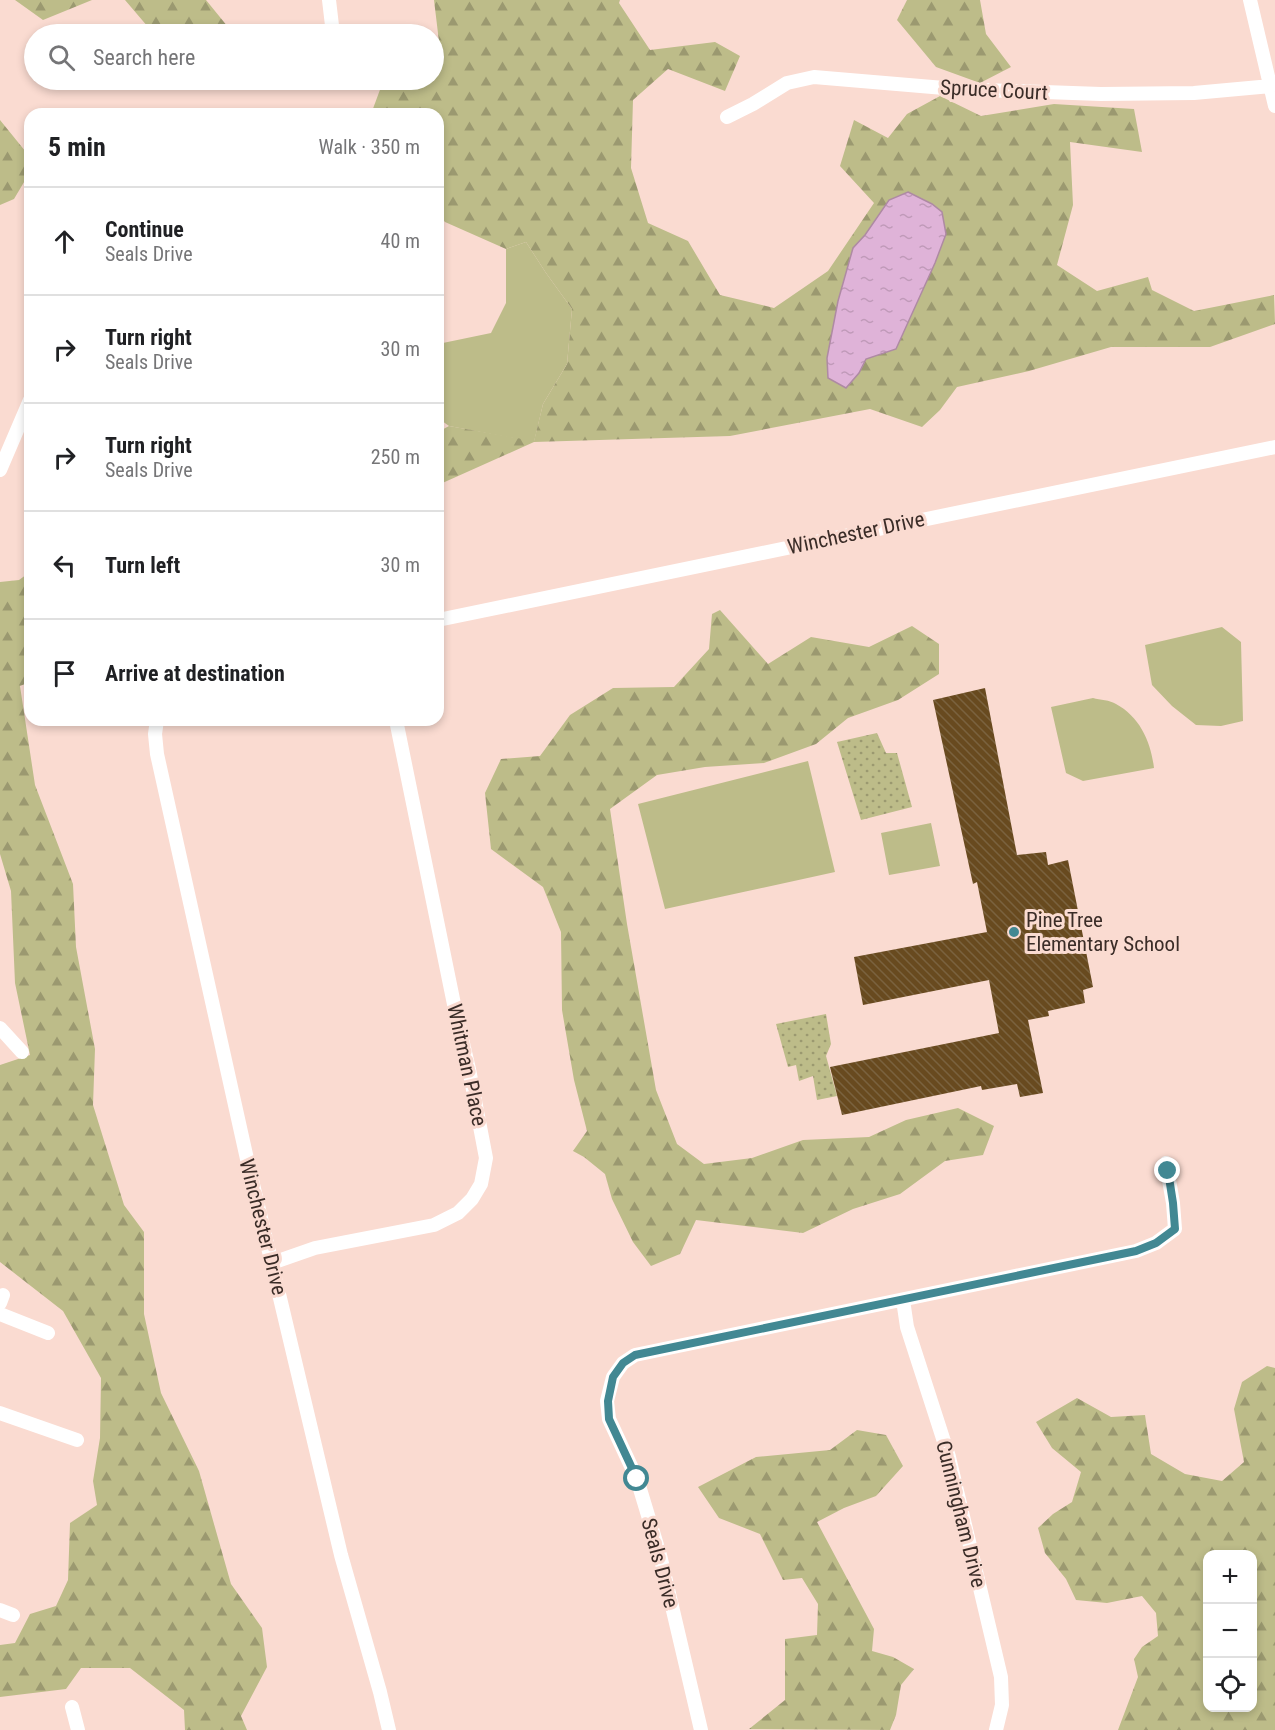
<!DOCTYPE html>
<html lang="en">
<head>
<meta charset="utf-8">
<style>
	body { margin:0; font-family:"Roboto Condensed",sans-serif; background:#f6f6f6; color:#202124 }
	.controls { position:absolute; right:18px; bottom:18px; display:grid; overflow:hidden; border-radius:12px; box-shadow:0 3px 9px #0003 }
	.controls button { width:54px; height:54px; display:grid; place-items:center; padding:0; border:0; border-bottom:2px solid #e0e0e0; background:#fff; color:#202124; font:30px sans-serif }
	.stop { position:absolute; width:18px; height:18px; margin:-14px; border:4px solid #428893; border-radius:50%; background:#fff }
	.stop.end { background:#428893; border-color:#fff; box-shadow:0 2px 6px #0008 }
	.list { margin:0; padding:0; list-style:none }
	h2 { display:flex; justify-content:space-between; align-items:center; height:78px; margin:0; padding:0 24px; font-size:26px }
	h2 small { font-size:20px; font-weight:400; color:#757577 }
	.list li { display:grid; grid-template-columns:39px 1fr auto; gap:18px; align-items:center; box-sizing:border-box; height:108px; padding:0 24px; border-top:2px solid #e0e0e0 }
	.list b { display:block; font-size:22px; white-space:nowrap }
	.list p { margin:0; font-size:20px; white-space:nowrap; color:#757577 }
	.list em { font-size:20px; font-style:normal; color:#757577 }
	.icon { flex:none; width:33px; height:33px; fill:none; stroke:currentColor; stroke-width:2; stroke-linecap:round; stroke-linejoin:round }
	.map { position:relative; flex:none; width:1275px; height:1730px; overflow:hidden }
	.search { position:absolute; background:#fff; box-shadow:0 3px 9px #0003; left:24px; top:24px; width:420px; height:66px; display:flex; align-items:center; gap:15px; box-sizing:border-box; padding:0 21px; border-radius:33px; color:#757577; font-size:22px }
	.panel { position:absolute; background:#fff; box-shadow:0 3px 9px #0003; left:24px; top:108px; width:420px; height:618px; border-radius:18px }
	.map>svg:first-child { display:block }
</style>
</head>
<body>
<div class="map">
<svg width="1275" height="1730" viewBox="0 0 1275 1730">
	<defs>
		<pattern id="forest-firs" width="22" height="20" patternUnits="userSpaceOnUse" patternTransform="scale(1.5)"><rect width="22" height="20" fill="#bdbc89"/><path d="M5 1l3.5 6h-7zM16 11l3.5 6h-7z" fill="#9b9970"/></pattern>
		<pattern id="park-dots" width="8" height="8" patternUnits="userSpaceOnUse" patternTransform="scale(1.5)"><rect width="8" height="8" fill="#bdbc89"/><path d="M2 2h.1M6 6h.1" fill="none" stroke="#9b9970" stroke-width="1.8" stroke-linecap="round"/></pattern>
		<pattern id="water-ripples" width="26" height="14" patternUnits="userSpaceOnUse" patternTransform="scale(1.5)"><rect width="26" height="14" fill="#dfb3d8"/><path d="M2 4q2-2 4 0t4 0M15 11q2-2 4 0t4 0" fill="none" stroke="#c09ab9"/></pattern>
		<pattern id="building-back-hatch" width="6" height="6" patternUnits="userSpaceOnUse" patternTransform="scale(1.5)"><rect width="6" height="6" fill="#684a1f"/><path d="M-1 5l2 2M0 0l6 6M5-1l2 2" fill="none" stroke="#7a623f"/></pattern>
	</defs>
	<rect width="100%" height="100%" fill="#fadbd1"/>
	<path fill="#bdbc89" d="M526 242 546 273 572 309 567 364 543 404 534 442 449 426 438 418V344L491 333 506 303V249Z
		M1222 627 1241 642 1243 721 1221 726 1196 725 1172 706 1152 685 1145 645Z
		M1093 698C1100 700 1110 700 1116 704 1140 717 1151 742 1154 768L1083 781 1066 773 1051 707Z
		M808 761 835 872 665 909 638 804Z
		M931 823 940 866 889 875 881 833Z"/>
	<path fill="url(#forest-firs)" fill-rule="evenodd" d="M15 0H92L43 20Z
		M125 0H206L228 27V34H154Z
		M434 0H620L619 3 650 50 715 42 740 56 725 91 668 69 633 100 631 168 648 223 688 241 720 295 774 308 828 271 874 203 840 166 854 120 888 138 907 114 940 96 981 116 1054 104 1134 109 1142 152 1070 142 1073 205 1057 265 1097 291 1148 277 1152 290 1194 311 1274 295 1275 324 1210 347H1111L1029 371 957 387 940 410 922 427 870 409 730 436 534 442 438 485V432L449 426 534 441 543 404 567 364 572 309 546 273 526 242 506 249 445 222 438 214V114H371L381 87 393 80H434V55L440 50ZM865 235 878 354 866 359 859 373 827 358 838 301 853 248Z
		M907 0H980L986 34 1011 67 980 83 936 67 897 20Z
		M0 120 30 157V172L14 199 0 205Z
		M30 572V682L20 686 35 785 73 884 76 947 95 1049 93 1105 124 1205 144 1232V1314L161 1393 199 1471 231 1584 262 1628 267 1667 241 1716 247 1730H185L184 1710 130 1668H81L66 1689 0 1697V1645L15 1643 30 1614 56 1606 68 1580 70 1523 97 1505 93 1481 100 1438 101 1378 63 1311 0 1262V1065L30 1055 15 983 11 891 0 854V582L19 580Z
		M720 610 768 664 811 637 869 647 912 626 939 644V674L898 700 848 718 816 744 764 763 705 767 657 775 610 809 627 924 656 1090 677 1144 704 1164 752 1158 803 1140 869 1137 906 1120 958 1108 994 1126 983 1155 945 1161 900 1194 853 1209 803 1233 696 1220 680 1254 651 1266 633 1242 612 1199 605 1174 584 1157 573 1151 587 1131 574 1080 562 1010 561 932 543 887 491 849 485 793 501 759 540 756 570 715 613 688 674 687 709 649 712 614Z
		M1267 1366 1275 1368V1730H1118L1138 1677 1134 1659 1142 1647 1158 1636 1156 1613 1142 1596 1107 1603 1076 1600 1066 1579 1045 1553 1038 1528 1053 1514 1072 1502 1081 1472 1052 1448 1036 1422 1077 1398 1111 1417 1145 1415 1151 1454 1185 1474 1222 1481 1244 1462 1234 1409 1242 1382ZM1208 1554H1252V1708H1208Z
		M857 1430 886 1435 903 1466 876 1496 844 1508 817 1522 874 1629 872 1651 893 1657 914 1669 901 1685 896 1715 890 1730 749 1729 785 1700V1639L817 1635 818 1604 802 1578 783 1580 760 1534 719 1518 698 1487 756 1457 830 1450Z"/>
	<path fill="url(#park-dots)" d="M877 733 886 753H897L912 807 861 820 837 742Z
		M826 1014 831 1044 826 1056 837 1096 817 1100 813 1076 799 1081 796 1065 788 1067 776 1024Z"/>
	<path fill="url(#water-ripples)" stroke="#ae8aa3" stroke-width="1.5" d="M908 192 932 204 942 212 946 234 935 263 896 349 866 359 859 373 846 388 828 378 827 358 838 301 853 248 865 235 889 200Z"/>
	<path fill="url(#building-back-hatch)" d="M985 688 1017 855 1046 852 1048 865 1068 860 1093 987 1083 990 1085 1003 1048 1011 1049 1016 1028 1020 1043 1093 1020 1097 1017 1084 982 1090 981 1086 842 1115 830 1067 999 1033 989 980 863 1005 854 957 987 932 977 882 973 884 933 700Z"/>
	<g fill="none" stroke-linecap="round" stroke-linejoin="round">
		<path stroke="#fff" stroke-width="14" d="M329 0 333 34
			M1250 0 1275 106
			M727 117 753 104 787 83 814 77 956 89 1101 94 1194 93 1271 86
			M0 470 30 400
			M438 620 1275 447
			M157 720 155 734 157 754 247 1159 341 1555 380 1692 389 1730
			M0 1028 22 1052
			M272 1263 315 1248 434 1225 458 1213 472 1199 481 1184 486 1158 469 1069 455 1009 396 720
			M903 1300 907 1327 949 1457 1001 1677 1002 1705 996 1730
			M0 1303 3 1295
			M0 1314 48 1333
			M0 1413 77 1440
			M0 1610 13 1615
			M72 1707 78 1730
			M701 1730 660 1555 637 1479 609 1419 607 1401 613 1377 623 1363 635 1355 1136 1251 1156 1243 1175 1229 1173 1203 1166 1163"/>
	</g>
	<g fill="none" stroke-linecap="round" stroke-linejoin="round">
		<path stroke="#428893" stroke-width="8" d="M637 1479 609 1419 608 1401 613 1377 623 1363 635 1355 1136 1251 1156 1243 1175 1229 1173 1203 1168 1171"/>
	</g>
	<circle fill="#428893" stroke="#fadbd1" stroke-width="2" cx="1014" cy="932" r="6"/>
	<g text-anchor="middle" stroke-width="6" stroke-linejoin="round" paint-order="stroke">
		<g font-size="21" fill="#3a2c27" stroke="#fadbd1">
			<text transform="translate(994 90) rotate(3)" y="7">Spruce Court</text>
			<text transform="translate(856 533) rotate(-12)" y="7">Winchester Drive</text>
			<text transform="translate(467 1065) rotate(78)" y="7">Whitman Place</text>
			<text transform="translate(263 1227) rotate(76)" y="7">Winchester Drive</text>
			<text transform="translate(961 1514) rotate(76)" y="7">Cunningham Drive</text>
			<text transform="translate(660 1563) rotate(75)" y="7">Seals Drive</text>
		</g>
		<g font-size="21" fill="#3a2c27" stroke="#fadbd1" text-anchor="start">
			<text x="1026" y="927">Pine Tree<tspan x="1026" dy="24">Elementary School</tspan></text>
		</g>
	</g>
</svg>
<div class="controls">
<button>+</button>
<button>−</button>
<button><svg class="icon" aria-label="locate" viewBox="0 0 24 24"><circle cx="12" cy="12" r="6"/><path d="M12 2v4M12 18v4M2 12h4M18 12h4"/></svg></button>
</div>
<div class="stop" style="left:637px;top:1479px"></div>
<div class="stop end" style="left:1168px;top:1171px"></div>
<div class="search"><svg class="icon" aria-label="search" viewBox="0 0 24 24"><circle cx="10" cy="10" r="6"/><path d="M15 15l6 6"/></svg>Search here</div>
<section class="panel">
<h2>5 min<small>Walk · 350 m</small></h2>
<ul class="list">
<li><svg class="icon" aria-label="ahead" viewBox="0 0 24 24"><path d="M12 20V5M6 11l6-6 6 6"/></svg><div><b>Continue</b><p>Seals Drive</p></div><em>40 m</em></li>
<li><svg class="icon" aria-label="right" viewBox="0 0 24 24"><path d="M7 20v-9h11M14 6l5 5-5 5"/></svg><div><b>Turn right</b><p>Seals Drive</p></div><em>30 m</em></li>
<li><svg class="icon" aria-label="right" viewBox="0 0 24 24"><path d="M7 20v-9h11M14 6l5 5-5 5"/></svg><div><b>Turn right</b><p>Seals Drive</p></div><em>250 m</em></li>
<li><svg class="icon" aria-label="left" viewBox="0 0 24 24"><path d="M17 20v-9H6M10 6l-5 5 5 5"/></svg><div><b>Turn left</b></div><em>30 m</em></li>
<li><svg class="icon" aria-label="arrive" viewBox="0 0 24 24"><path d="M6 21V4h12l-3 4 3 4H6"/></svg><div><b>Arrive at destination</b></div></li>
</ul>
</section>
</div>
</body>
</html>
